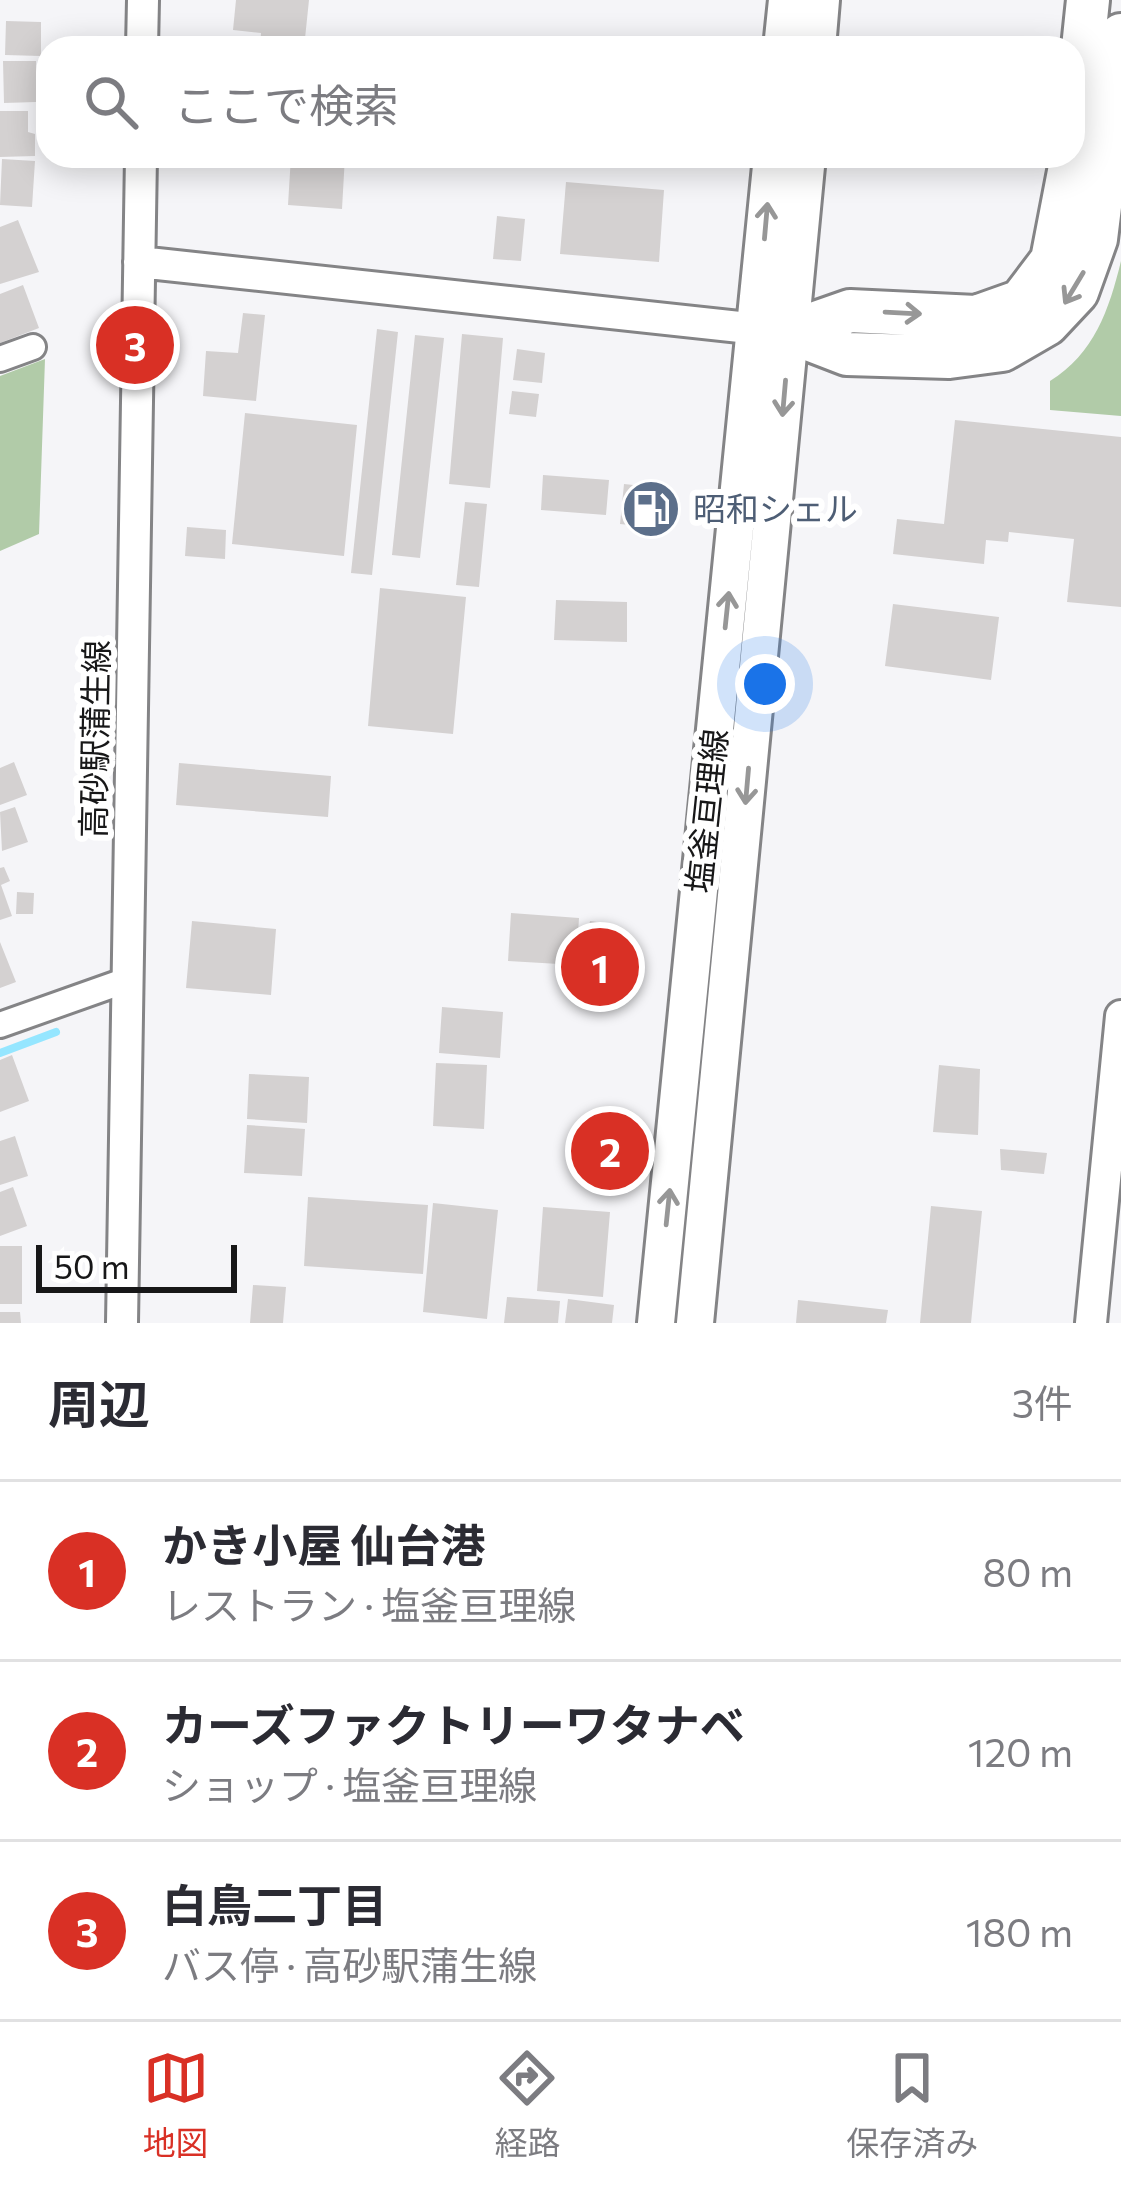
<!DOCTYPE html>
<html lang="ja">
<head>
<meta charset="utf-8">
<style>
	body { margin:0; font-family:Commissioner,"Noto Sans JP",sans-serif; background:#f2f2f3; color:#2b2b33 }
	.scale { position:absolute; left:36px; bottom:30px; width:201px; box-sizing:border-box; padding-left:12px; border:6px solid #171718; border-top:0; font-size:33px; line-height:42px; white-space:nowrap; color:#171718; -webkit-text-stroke:9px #fff; paint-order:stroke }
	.you { position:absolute; left:765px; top:684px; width:42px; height:42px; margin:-30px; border:9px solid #fff; border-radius:50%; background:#1a73e8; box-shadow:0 0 0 18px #1a73e833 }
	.badge { display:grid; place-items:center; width:78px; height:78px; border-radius:50%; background:#d93025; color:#fff; font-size:39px; font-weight:700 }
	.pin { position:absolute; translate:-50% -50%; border:6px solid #fff; box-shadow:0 3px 12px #0006 }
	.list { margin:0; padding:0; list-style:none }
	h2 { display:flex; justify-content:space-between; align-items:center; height:156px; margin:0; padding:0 48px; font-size:51px }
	h2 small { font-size:39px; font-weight:400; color:#7c7c81 }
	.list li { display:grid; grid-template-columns:78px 1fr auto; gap:36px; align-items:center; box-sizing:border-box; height:180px; padding:0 48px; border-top:3px solid #e1e1e2 }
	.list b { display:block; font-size:45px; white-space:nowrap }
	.list p { margin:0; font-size:39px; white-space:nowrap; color:#7c7c81 }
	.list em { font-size:39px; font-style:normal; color:#7c7c81 }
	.icon { flex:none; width:66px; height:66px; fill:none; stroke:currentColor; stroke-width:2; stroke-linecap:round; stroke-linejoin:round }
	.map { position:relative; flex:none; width:1121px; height:1323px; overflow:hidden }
	.search { position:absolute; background:#fff; box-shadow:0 6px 30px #0003; left:36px; right:36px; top:36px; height:132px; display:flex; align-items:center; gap:30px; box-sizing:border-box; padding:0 42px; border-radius:36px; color:#7c7c81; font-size:45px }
	.sheet { height:696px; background:#fff }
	nav { display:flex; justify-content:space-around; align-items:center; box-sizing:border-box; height:168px; border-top:3px solid #e1e1e2; background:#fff; font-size:33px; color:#7c7c81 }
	nav a { display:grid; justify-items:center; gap:6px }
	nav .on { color:#d93025 }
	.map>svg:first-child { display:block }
</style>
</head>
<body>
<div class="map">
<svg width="1121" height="1323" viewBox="0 0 1121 1323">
	<rect width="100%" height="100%" fill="#f5f5f8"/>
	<path fill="#b1cba8" d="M1121 261V416L1050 410V381C1094 354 1109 310 1121 261Z
		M45 359 39 534 0 551V376Z"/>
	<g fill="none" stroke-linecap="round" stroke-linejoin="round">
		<path stroke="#95e6ff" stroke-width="8" d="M0 1053 56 1032"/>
	</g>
	<path fill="#d4d1d1" d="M236 0H309L304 48H260L261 33 233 30Z
		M6 21 41 22V56L5 55Z
		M3 61H36V102L4 103Z
		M0 111H28V132L35 134V156L0 157Z
		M291 156H345L342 209 288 205Z
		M2 159 35 161 32 207 0 205Z
		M566 182 664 190 659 262 560 254Z
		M497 216 525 219 521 261 493 259Z
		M18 220 39 272 0 284V227Z
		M23 285 39 328 0 343V294Z
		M243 313 265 315 256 401 203 396 206 351 238 353Z
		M377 329 398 332 372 575 351 573Z
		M462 334 503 338 490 488 449 484Z
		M415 335 444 338 420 558 392 555Z
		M517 349 545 353 542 383 513 380Z
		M512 391 539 394 536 417 509 414Z
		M245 413 357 425 344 556 232 544Z
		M955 420 1121 437V607L1067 602 1074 539 1009 532 1008 542 986 540 984 564 893 554 897 519 944 524Z
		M543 475 609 480 606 515 541 510Z
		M624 484 671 489 667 529 620 524Z
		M465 502 487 504 479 587 456 585Z
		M187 527 226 530 225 559 185 556Z
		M380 588 466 597 453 734 368 726Z
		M556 600 627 602V642L554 640Z
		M893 604 999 617 991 680 885 666Z
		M14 762 27 795 0 805V768Z
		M179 763 331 776 328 817 176 805Z
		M15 807 28 842 2 851 0 812Z
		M4 867 10 881 1 885 12 916 0 920V868Z
		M17 892 34 893 33 914H16Z
		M511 913 579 918 576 965 508 961Z
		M192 921 276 929 271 995 186 988Z
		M590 921 611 924 609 943 587 940Z
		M0 942 16 982 0 988Z
		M442 1007 503 1012 500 1058 439 1053Z
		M12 1055 29 1101 0 1112V1060Z
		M436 1063 487 1065 484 1129 433 1126Z
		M939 1065 980 1069 978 1135 933 1132Z
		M249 1074 309 1077 307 1123 247 1119Z
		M247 1125 305 1129 302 1176 244 1173Z
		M15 1136 28 1176 0 1185V1141Z
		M1000 1149 1047 1153 1044 1174 1001 1170Z
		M13 1187 27 1226 0 1236V1192Z
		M308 1197 428 1205 423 1274 304 1266Z
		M433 1203 498 1210 487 1319 423 1312Z
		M931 1206 982 1211 971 1323H920Z
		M543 1207 610 1212 603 1297 537 1291Z
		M0 1246H22V1304H0Z
		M253 1285 286 1287 283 1323H250Z
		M507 1297 560 1301 558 1323H504Z
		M568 1299 614 1305 612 1323H565Z
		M798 1300 888 1310 886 1323H796Z
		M0 1312H20L21 1323H0Z"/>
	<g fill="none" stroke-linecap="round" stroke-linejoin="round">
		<defs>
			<path id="minor" d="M0 359 33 347
				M0 1025 127 980"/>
			<path id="tertiary" d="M142 48 143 0
				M139 262 777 331
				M122 1323 141 156
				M1091 1323 1121 1016"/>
			<path id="primary" d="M782 48 787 0
				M817 48 821 0
				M656 1323 772 156
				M695 1323 807 156"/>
			<path id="motorway" d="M1073 143 1088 0
				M790 332 847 354 949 357 1002 350 1047 324 1077 292 1096 239 1121 35
				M790 332 850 311 976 317 1021 301 1052 260 1072 156"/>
		</defs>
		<use href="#minor" stroke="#848486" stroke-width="30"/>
		<use href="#tertiary" stroke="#848486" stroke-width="36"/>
		<use href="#primary" stroke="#848486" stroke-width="42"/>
		<use href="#motorway" stroke="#848486" stroke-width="48"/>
		<use href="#minor" stroke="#fff" stroke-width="24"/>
		<use href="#tertiary" stroke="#fff" stroke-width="30"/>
		<use href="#primary" stroke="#fff" stroke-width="36"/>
		<use href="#motorway" stroke="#fff" stroke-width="42"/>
	</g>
	<defs><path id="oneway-shaft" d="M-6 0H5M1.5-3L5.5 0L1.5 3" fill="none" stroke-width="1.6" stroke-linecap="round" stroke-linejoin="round" transform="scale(3)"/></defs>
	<g stroke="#979797">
		<use href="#oneway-shaft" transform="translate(766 221) rotate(-85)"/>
		<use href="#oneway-shaft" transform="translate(1074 288) rotate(121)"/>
		<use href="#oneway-shaft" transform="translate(903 313) rotate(3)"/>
		<use href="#oneway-shaft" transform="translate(784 398) rotate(95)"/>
		<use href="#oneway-shaft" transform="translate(727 610) rotate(-84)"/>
		<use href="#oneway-shaft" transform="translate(747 786) rotate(95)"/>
		<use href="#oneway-shaft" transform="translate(668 1207) rotate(-84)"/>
	</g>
	<defs>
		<symbol id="fuel-disc" viewBox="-11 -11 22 22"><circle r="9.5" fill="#5c6f8a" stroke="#fff"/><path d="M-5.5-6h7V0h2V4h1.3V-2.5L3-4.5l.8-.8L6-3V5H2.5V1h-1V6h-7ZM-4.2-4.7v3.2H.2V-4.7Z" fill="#fff"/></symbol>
	</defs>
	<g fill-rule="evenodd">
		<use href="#fuel-disc" x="618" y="476" width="66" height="66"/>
	</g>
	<g text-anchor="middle" stroke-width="12" stroke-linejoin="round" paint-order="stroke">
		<g font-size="33" fill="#4e5e75" stroke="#fff" text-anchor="start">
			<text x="693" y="521">昭和シェル</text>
		</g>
		<g font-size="33" fill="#171718" stroke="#fff">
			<text transform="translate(95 739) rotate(-89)" y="12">高砂駅蒲生線</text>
			<text transform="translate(707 811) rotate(-84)" y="12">塩釜亘理線</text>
		</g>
	</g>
</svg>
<div class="scale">50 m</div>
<div class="you"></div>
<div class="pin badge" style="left:600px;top:967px">1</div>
<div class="pin badge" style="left:610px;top:1151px">2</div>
<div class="pin badge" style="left:135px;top:345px">3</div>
<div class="search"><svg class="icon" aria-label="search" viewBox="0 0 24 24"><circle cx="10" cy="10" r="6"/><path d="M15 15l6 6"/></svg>ここで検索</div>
</div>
<section class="sheet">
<h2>周辺<small>3件</small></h2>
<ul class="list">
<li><span class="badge">1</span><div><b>かき小屋 仙台港</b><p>レストラン · 塩釜亘理線</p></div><em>80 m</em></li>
<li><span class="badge">2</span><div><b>カーズファクトリーワタナベ</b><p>ショップ · 塩釜亘理線</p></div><em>120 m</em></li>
<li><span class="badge">3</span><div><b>白鳥二丁目</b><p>バス停 · 高砂駅蒲生線</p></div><em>180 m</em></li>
</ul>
</section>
<nav>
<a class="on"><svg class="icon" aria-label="map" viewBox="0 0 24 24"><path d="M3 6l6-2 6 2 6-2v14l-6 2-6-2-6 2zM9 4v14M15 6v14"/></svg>地図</a>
<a><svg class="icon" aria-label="directions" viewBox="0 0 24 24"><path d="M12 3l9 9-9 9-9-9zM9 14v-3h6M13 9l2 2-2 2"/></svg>経路</a>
<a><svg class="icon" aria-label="saved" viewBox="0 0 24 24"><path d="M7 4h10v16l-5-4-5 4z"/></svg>保存済み</a>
</nav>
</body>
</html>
